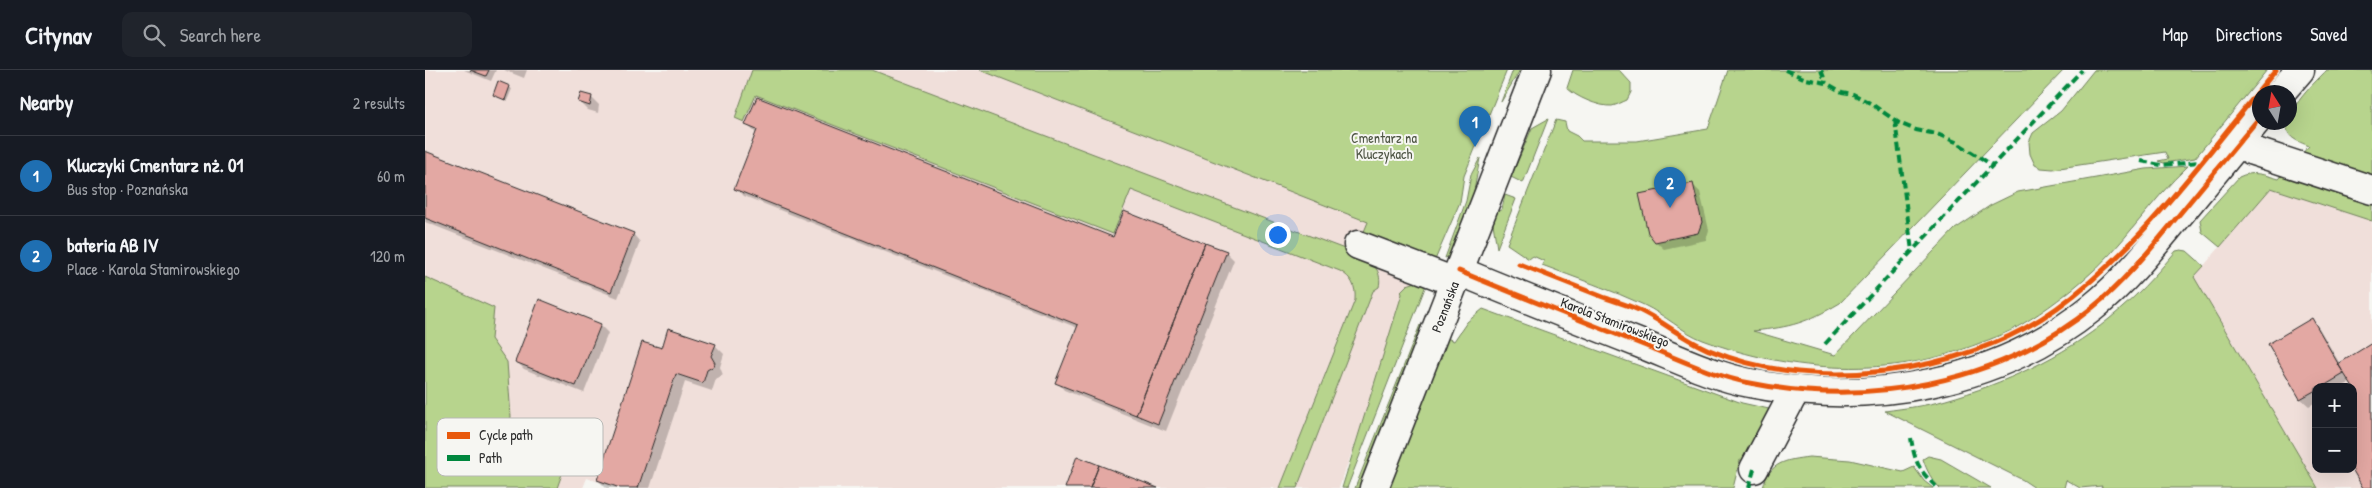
<!DOCTYPE html>
<html lang="en">
<head>
<meta charset="utf-8">
<style>
	body { margin:0; font-family:"Patrick Hand",sans-serif; background:#20242c; color:#f1f3f6 }
	.controls { position:absolute; right:15px; bottom:15px; display:grid; overflow:hidden; border-radius:10px; box-shadow:0 5px 20px #0002 }
	.controls button { width:45px; height:45px; display:grid; place-items:center; padding:0; border:0; border-bottom:1px solid #363941; background:#171b24; color:#f1f3f6; font:25px sans-serif }
	.compass { position:absolute; left:1827px; top:15px; width:45px; height:45px; border-radius:50%; background:#171b24; box-shadow:0 5px 20px #0002; rotate:349deg }
	.you { position:absolute; left:852px; top:164px; width:18px; height:18px; margin:-12px; border:4px solid #fff; border-radius:50%; background:#1a73e8; box-shadow:0 0 0 8px #1a73e833 }
	.badge { display:grid; place-items:center; width:32px; height:32px; border-radius:50%; background:#1f6fb2; color:#fff; font-size:16px; font-weight:700 }
	.pin { position:absolute; translate:-50% -41px; filter:drop-shadow(0 1px 2px #0008) }
	.pin::after { content:''; position:absolute; top:26px; width:18px; height:15px; background:inherit; clip-path:polygon(0 0,100% 0,50% 100%) }
	.list { margin:0; padding:0; list-style:none }
	h2 { display:flex; justify-content:space-between; align-items:center; height:65px; margin:0; padding:0 20px; font-size:21px }
	h2 small { font-size:16px; font-weight:400; color:#9ea1a6 }
	.list li { display:grid; grid-template-columns:32px 1fr auto; gap:15px; align-items:center; box-sizing:border-box; height:80px; padding:0 20px; border-top:1px solid #363941 }
	.list b { display:block; font-size:19px; white-space:nowrap }
	.list p { margin:0; font-size:16px; white-space:nowrap; color:#9ea1a6 }
	.list em { font-size:16px; font-style:normal; color:#9ea1a6 }
	.icon { flex:none; width:28px; height:28px; fill:none; stroke:currentColor; stroke-width:2; stroke-linecap:round; stroke-linejoin:round }
	.map { position:relative; flex:none; width:1947px; height:418px; overflow:hidden }
	header { display:flex; align-items:center; gap:30px; box-sizing:border-box; height:70px; padding:0 25px; background:#171b24; border-bottom:1px solid #363941 }
	header strong { font-size:24px }
	nav { display:flex; gap:28px; margin-inline-start:auto; font-size:18px }
	.search { width:350px; height:45px; background:#20242c; display:flex; align-items:center; gap:12px; box-sizing:border-box; padding:0 18px; border-radius:10px; color:#9ea1a6; font-size:19px }
	main { display:flex }
	aside { flex:1; background:#171b24 }
	.map>svg:first-child { display:block }
</style>
</head>
<body>
<header>
<strong>Citynav</strong>
<div class="search"><svg class="icon" aria-label="search" viewBox="0 0 24 24"><circle cx="10" cy="10" r="6"/><path d="M15 15l6 6"/></svg>Search here</div>
<nav><a>Map</a><a>Directions</a><a>Saved</a></nav>
</header>
<main>
<aside>
<h2>Nearby<small>2 results</small></h2>
<ul class="list">
<li><span class="badge">1</span><div><b>Kluczyki Cmentarz nż. 01</b><p>Bus stop · Poznańska</p></div><em>60 m</em></li>
<li><span class="badge">2</span><div><b>bateria AB IV</b><p>Place · Karola Stamirowskiego</p></div><em>120 m</em></li>
</ul>
</aside>
<div class="map">
<svg width="1947" height="418" viewBox="0 0 1947 418">
	<rect width="100%" height="100%" fill="#f6f6f2"/>
	<filter id="ink" filterUnits="userSpaceOnUse"><feTurbulence type="fractalNoise" baseFrequency=".02" numOctaves="2"/><feDisplacementMap in="SourceGraphic" scale="10" xChannelSelector="R" yChannelSelector="G"/><feConvolveMatrix kernelMatrix="1 2 1 2 8 2 1 2 1" color-interpolation-filters="sRGB"/></filter>
	<g filter="url(#ink)">
		<path fill="#f0dfda" fill-rule="evenodd" d="M0 0H555L944 152 989 211 914 418H192L162 408 158 418H72L0 221Z
			M1846 118 1947 151V418H1893L1769 207ZM1891 317H1928V399H1891Z"/>
		<path fill="#b7d48d" stroke="#71805c" d="M327 0H447L938 186C950 194 957 203 954 217L948 221 872 418H855L930 230C931 216 927 208 915 201L706 120 688 164 331 25 319 52 310 48Z
			M555 0H1082L1039 106 1035 132 1010 190 938 164 943 152Z
			M1088 0H1095L1076 32Z
			M1148 0H1194L1206 13V22L1202 30C1197 32 1192 35 1187 36 1174 37 1151 27 1142 18Z
			M1303 0H1639L1415 233C1381 253 1367 257 1328 261L1410 285 1530 159 1566 135 1593 122 1721 99 1763 96C1725 131 1698 177 1658 210 1637 228 1611 247 1587 260 1577 265 1566 269 1555 273 1466 309 1367 303 1278 270 1257 262 1240 245 1219 235 1187 220 1151 208 1117 195L1119 191 1108 186 1104 189 1082 174 1131 50 1140 52 1142 61 1152 66 1157 71H1212L1283 59Z
			M1669 0H1842L1770 88 1739 93 1733 91 1743 89 1740 82 1628 99 1616 98 1610 95 1605 84 1604 72 1608 63 1636 41Z
			M1902 0H1947V151L1846 118 1795 177 1777 162 1775 150 1814 107C1828 100 1839 105 1854 109L1884 76C1873 71 1860 68 1862 53L1864 52C1865 36 1890 12 1902 0Z
			M1123 49 1098 113 1086 107 1107 58Z
			M1055 88 1047 132 1025 186 1020 188 1041 131 1046 105Z
			M1080 125 1091 129 1072 178 1068 154 1071 143 1077 139Z
			M1756 180 1762 181 1779 196 1769 207 1893 418H1676L1677 416 1655 418 1641 410 1639 418H1610L1598 410 1460 341C1480 338 1501 336 1521 330 1578 314 1638 287 1684 249 1709 229 1731 205 1751 181Z
			M0 207 69 238 66 269 82 292 86 347 81 369 142 390 132 418H0Z
			M991 212 1001 215 922 418H917L977 224 976 221 982 215Z
			M1058 239 1317 333 1353 341 1326 394 1315 390 1308 418H963L1022 268 1029 271 1042 252Z
			M995 255 998 258 935 418H930Z
			M1503 386 1516 389 1566 418H1515C1506 409 1502 401 1498 389Z
			M1384 387 1425 390 1478 402 1489 397 1499 411 1508 418H1338C1344 392 1361 390 1384 387Z"/>
		<path fill="#0003" d="M39 0H71L66 11Z
			M79 0H102L99 8Z
			M84 17 87 19 82 31 69 25Z
			M166 27 174 35 173 43 163 40 155 32Z
			M322 55 689 168 801 182 809 190 741 361 639 320 632 312 653 258 319 126 311 118 332 64Z
			M0 83 208 164 215 172 193 228 0 152Z
			M1267 114 1275 122 1284 160 1281 170 1239 179 1231 172Z
			M1887 250 1894 258 1915 294 1947 275V418H1940L1928 399V323L1932 321 1926 312 1917 317H1891V332L1884 336 1876 329 1844 275Z
			M175 255 183 263 159 323 99 299 92 292Z
			M290 275 299 284 295 297 298 305 291 309 287 321 260 312 225 418H181L173 410 237 280Z"/>
		<path fill="#e3a8a3" stroke="#2b2b2b" d="M45 0H64L61 6Z
			M73 11 85 16 80 30 68 25Z
			M156 23 167 26 165 36 153 32Z
			M332 27 688 167 699 141 780 173 711 345 630 313 653 255 309 119 332 60 320 55Z
			M0 81 209 163 186 222 0 148Z
			M1268 113 1277 152 1273 163 1230 172 1223 163 1214 124Z
			M780 173 802 181 733 354 711 345Z
			M114 229 176 254 151 316 90 292Z
			M1887 248 1919 304 1897 317H1891V320L1875 329 1843 274Z
			M243 258 291 274 286 286 290 293 289 296 282 300 278 313 251 304 213 418H195L172 410 217 272 237 278Z
			M1947 273V418H1938L1927 399 1930 321 1913 294Z
			M652 386 674 395 665 418H640Z
			M674 395 733 418H665Z"/>
		<g fill="none" stroke-linecap="round" stroke-linejoin="round">
			<defs>
				<path id="minor" d="M1856 22 1875 0
					M1814 73 1828 81 1947 120
					M933 175 1030 212
					M1034 201C1094 226 1155 250 1216 274 1251 288 1288 306 1325 313 1444 337 1573 314 1668 237 1698 213 1724 181 1748 152 1777 117 1806 82 1834 48
					M1329 399 1370 321"/>
				<path id="major" d="M949 418 1112 0"/>
			</defs>
			<use href="#minor" stroke="#2b2b2b" stroke-width="31"/>
			<use href="#major" stroke="#2b2b2b" stroke-width="31"/>
			<use href="#minor" stroke="#f6f6f2" stroke-width="28"/>
			<use href="#major" stroke="#f6f6f2" stroke-width="28"/>
			<path stroke="#00873e" stroke-width="4" stroke-dasharray="8 4" stroke-linecap="butt" d="M1360 0 1381 9 1401 13 1417 22 1428 24 1445 33 1474 53 1491 60 1512 64 1531 72 1567 95
				M1396 0 1401 13
				M1470 50 1487 181
				M1716 91 1736 95 1775 92
				M1400 274 1657 0
				M1486 368C1490 393 1494 401 1513 418
				M1324 418 1329 399"/>
			<defs>
				<path id="cycleway" d="M1094 194C1122 205 1150 216 1178 227 1192 232 1207 236 1220 243 1243 255 1263 272 1287 281 1340 303 1404 308 1460 301 1520 294 1582 274 1632 238 1718 176 1784 81 1851 0
					M1034 201C1094 226 1155 250 1216 274 1251 288 1288 306 1325 313 1444 337 1573 314 1668 237 1698 213 1724 181 1748 152 1777 117 1806 82 1834 48"/>
			</defs>
			<use href="#cycleway" stroke="#f6f6f2" stroke-width="8"/>
			<use href="#cycleway" stroke="#e8590c" stroke-width="5"/>
		</g>
	</g>
	<g text-anchor="middle" stroke-width="4" stroke-linejoin="round" paint-order="stroke">
		<g font-size="14" fill="#4e5544" stroke="#f6f6f2">
			<text x="959" y="73">Cmentarz na<tspan x="959" dy="16">Kluczykach</tspan></text>
		</g>
		<g font-size="14" fill="#2b2b2b" stroke="#f6f6f2">
			<text transform="translate(1020 237) rotate(-69)" y="5">Poznańska</text>
			<text transform="translate(1190 252) rotate(21)" y="5">Karola Stamirowskiego</text>
		</g>
	</g>
	<rect x="12" y="348" width="166" height="58" rx="8" fill="#f6f6f2" stroke="#b9b9b6" stroke-width="1"/>
	<rect x="22" y="362" width="23" height="7" fill="#e8590c"/>
	<rect x="22" y="385" width="23" height="6" fill="#00873e"/>
	<g font-size="14" fill="#2b2b2b">
		<text x="54" y="370">Cycle path</text>
		<text x="54" y="393">Path</text>
	</g>
</svg>
<div class="controls">
<button>+</button>
<button>−</button>
</div>
<svg class="compass" viewBox="-18 -18 36 36"><path d="M0-13l5 13h-10z" fill="#e53935"/><path d="M0 13l5-13h-10z" fill="#9ea1a6"/></svg>
<div class="you"></div>
<div class="pin badge" style="left:1050px;top:77px">1</div>
<div class="pin badge" style="left:1245px;top:138px">2</div>
</div>
</main>
</body>
</html>
